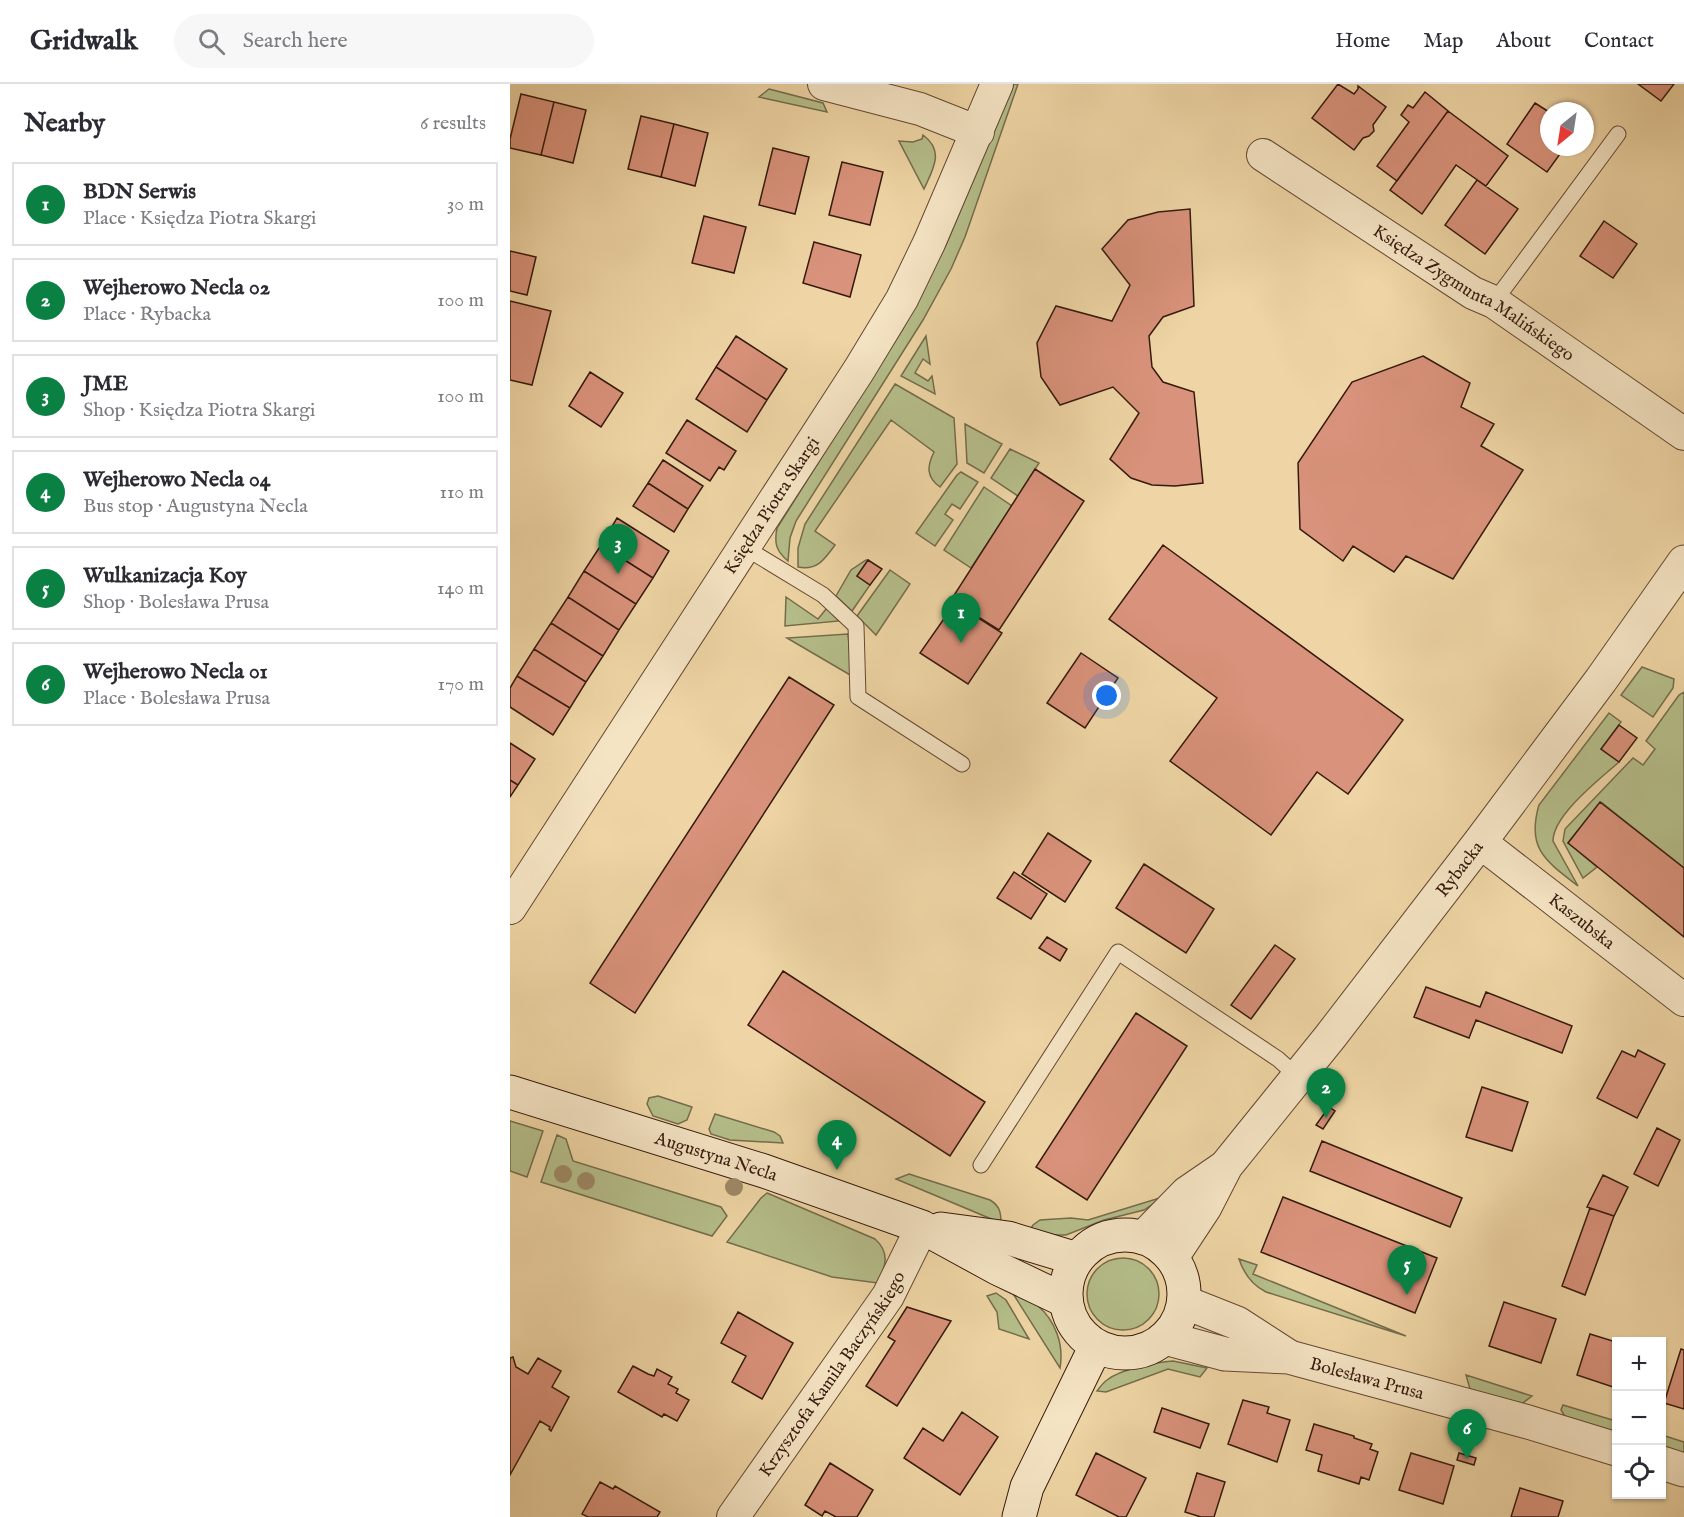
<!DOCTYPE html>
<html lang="en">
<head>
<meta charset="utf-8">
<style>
	body { margin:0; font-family:"IM FELL English",serif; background:#f7f7f7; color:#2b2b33 }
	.controls { position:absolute; right:18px; bottom:18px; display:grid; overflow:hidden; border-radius:0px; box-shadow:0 2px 4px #0004 }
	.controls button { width:54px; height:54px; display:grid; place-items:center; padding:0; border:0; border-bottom:2px solid #e1e1e2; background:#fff; color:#2b2b33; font:30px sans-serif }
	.compass { position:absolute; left:1030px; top:18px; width:54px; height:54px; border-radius:50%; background:#fff; box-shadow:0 2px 4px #0004; rotate:210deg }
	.you { position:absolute; left:597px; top:612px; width:21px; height:21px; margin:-15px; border:4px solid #fff; border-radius:50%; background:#1a73e8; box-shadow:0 0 0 9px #1a73e833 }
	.badge { display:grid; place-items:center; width:39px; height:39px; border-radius:50%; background:#0b8043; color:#fff; font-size:20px; font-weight:700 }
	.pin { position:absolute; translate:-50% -50px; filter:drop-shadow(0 2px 3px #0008) }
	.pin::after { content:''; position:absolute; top:32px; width:21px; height:18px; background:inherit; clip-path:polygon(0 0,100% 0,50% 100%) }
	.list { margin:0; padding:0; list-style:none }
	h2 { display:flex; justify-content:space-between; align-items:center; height:78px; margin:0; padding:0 24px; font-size:26px }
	h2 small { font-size:20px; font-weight:400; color:#7c7c81 }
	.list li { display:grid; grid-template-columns:39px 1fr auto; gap:18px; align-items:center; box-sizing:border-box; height:84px; margin:0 12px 12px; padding:0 12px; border:2px solid #e1e1e2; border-radius:0px }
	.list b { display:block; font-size:22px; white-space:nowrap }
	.list p { margin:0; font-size:20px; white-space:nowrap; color:#7c7c81 }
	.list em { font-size:20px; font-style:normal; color:#7c7c81 }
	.icon { flex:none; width:33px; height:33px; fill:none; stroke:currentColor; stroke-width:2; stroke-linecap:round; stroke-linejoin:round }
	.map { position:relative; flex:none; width:1174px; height:1433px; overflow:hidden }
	header { display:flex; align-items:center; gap:36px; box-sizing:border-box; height:84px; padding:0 30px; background:#fff; border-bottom:2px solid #e1e1e2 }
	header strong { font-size:28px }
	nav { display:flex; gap:33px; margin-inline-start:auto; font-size:21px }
	.search { width:420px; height:54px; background:#f7f7f7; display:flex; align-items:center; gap:15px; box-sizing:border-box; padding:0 21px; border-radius:33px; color:#7c7c81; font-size:22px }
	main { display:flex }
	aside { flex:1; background:#fff }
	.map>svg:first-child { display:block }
</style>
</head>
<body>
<header>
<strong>Gridwalk</strong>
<div class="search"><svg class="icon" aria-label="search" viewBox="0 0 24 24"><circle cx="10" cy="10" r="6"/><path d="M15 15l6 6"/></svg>Search here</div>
<nav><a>Home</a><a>Map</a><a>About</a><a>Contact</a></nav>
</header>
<main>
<aside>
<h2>Nearby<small>6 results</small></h2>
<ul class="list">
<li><span class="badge">1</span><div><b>BDN Serwis</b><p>Place · Księdza Piotra Skargi</p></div><em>30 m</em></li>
<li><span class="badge">2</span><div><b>Wejherowo Necla 02</b><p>Place · Rybacka</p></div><em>100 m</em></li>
<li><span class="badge">3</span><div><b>JME</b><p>Shop · Księdza Piotra Skargi</p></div><em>100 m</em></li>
<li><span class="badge">4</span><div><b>Wejherowo Necla 04</b><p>Bus stop · Augustyna Necla</p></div><em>110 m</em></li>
<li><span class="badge">5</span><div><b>Wulkanizacja Koy</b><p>Shop · Bolesława Prusa</p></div><em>140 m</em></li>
<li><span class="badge">6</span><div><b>Wejherowo Necla 01</b><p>Place · Bolesława Prusa</p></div><em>170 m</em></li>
</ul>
</aside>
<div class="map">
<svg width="1174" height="1433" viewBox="0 0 1174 1433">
	<rect width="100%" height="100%" fill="#efd5a5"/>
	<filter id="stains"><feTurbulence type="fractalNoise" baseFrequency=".00333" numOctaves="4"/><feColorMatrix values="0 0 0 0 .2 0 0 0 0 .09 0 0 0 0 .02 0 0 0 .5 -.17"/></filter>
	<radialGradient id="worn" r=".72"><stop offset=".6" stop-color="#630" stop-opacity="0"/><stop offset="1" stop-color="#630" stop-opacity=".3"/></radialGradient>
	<path fill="#b5be8a" stroke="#756c4c" stroke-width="1.5" d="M504 0H508L455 153 441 185 413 236 286 437 280 454 278 477C266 467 264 459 267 444L393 245 436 161Z
		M259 5 313 19 317 28 249 13Z
		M413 51C435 67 423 85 414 105L389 57 403 58 412 55Z
		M416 252 420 280 413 275 405 289 418 297 422 292 425 310 391 292Z
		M385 300 444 334 447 380 430 403C416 393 417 382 424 368L381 336 305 447 325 461C315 475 307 487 288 483V464L295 440Z
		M455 340 492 360 474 389 457 379Z
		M500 365 529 379 508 412 481 394Z
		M451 388 468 398 450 425 442 420 435 430 443 436 425 462 406 449 447 391Z
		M474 403 502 422 461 484 434 466Z
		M356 476H358L347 492 360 501 342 527 326 512 341 486Z
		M380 486 400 500 366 551 347 532Z
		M276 513 308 535 317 524 329 537 275 542Z
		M338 550 342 592 277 554Z
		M1132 583 1164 595 1163 604 1143 633 1111 611Z
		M1174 608V784L1091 718 1058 759 1087 783 1073 794 1053 757 1055 745 1123 674 1133 681 1145 665 1136 657 1169 611Z
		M1099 629 1111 638 1091 665 1109 678C1090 695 1043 731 1043 757L1068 802C1036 777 1016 765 1029 721Z
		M148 1012 182 1023 177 1036 168 1040 143 1032 137 1020 139 1014Z
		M205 1030 264 1048 270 1052 273 1059 220 1056 201 1050 199 1045Z
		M0 1037 33 1047 17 1093 0 1087Z
		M47 1051 56 1055 63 1077 211 1123 217 1132 202 1152 31 1098Z
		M399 1090 480 1116C490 1122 491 1129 491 1139L386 1095Z
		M257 1109 365 1155C380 1168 376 1183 368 1199L322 1193 217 1158 251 1114Z
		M653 1113 634 1126 594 1136 556 1151H538L519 1147 523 1141 530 1136 561 1134 578 1136Z
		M577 1210a36 36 0 1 1 72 0a36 36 0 1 1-72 0Z
		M729 1175 747 1181 743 1190 896 1252 756 1208C742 1201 734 1190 729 1175Z
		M502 1208C510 1212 520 1215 527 1221 546 1237 554 1261 550 1284Z
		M486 1209 496 1216 519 1255 489 1245 487 1228 477 1212Z
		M663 1277 697 1284 690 1293 658 1285 596 1308 587 1307C590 1303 593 1299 597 1296 611 1285 646 1278 663 1277Z
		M956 1291 1022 1312 1010 1321 960 1305Z
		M1053 1321 1106 1337V1351L1057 1336 1051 1326Z
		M1152 1351 1174 1358V1372L1152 1365Z"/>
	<path fill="#d9927b" stroke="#351a0d" stroke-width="1.5" d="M828 0 844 10 848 5V2L876 23 863 41 864 47 859 52 853 54 844 66 802 34Z
		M1128 0H1164L1151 17Z
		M915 8 938 27 887 97 867 82 899 38 891 31 898 21 903 24Z
		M11 10 44 18 31 71 0 64V55Z
		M44 18 76 26 63 79 31 71Z
		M1025 19 1039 28V63H1055L1037 88 997 60Z
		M938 27 998 72 976 102 946 81 912 130 880 106Z
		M131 32 164 40 151 93 118 85Z
		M164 40 198 49 185 102 151 93Z
		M263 64 299 73 285 130 249 121Z
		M332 78 373 88 360 141 319 131Z
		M967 96 1008 125 975 170 935 141Z
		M680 125 684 222 653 233 639 252 642 283 653 298 684 308 693 399 665 402 642 401 621 394 600 375 629 329 603 303 550 321 531 293 527 259 546 222 602 237 620 201 592 165 618 136 648 128Z
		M194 132 236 143 224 189 182 179Z
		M1094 137 1127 160 1103 194 1070 172Z
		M304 158 351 171 340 213 293 199Z
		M0 167 26 173 17 211 0 207Z
		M0 217 41 227 22 301 0 296Z
		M226 252 277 285 257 316 206 283Z
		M913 272 960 299 951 323 984 340 971 362 1013 386 943 495 896 472 884 488 843 462 833 477 790 445 788 379 842 298Z
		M206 283 257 316 237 348 186 315Z
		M80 288 113 309 91 343 59 322Z
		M177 336 226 367 214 386 209 383 200 397 156 369Z
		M153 376 193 402 178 425 138 399Z
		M525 385 574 417 489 546 441 516Z
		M138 399 178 425 164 448 123 422Z
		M107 434 159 467 143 494 91 461Z
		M91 461 143 494 126 520 74 487Z
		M653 461 893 636 838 710 807 688 761 751 660 677 707 614 599 535Z
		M358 476 372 485 360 501 347 492Z
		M74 487 126 520 109 546 58 513Z
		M58 513 109 546 93 572 41 539Z
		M445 519 492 549 458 600 410 569Z
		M41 539 93 572 76 598 24 565Z
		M24 565 76 598 60 624 7 592Z
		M571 569 608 594 575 644 537 619Z
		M7 592 60 624 43 651 0 623V604Z
		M279 593 324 621 125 929 80 899Z
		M1109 641 1127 654 1109 678 1091 665Z
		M0 659 25 675 8 701 0 696Z
		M0 696 8 701 0 713Z
		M1090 718 1174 784V853L1058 759Z
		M538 749 581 777 555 818 512 790Z
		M634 780 704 825 676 869 606 824Z
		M504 788 537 810 521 835 487 814Z
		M537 853 557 865 550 877 529 864Z
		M765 861 785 875 741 935 721 921Z
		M273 887 475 1018 440 1072 238 941Z
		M916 903 970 923 976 908 1062 942 1052 969 966 936 959 954 904 933Z
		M626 929 677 962 577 1116 526 1083Z
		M1128 966 1155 980 1127 1034 1087 1014 1112 967 1125 973Z
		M972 1003 1018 1018 1002 1067 956 1053Z
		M819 1023 825 1027 813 1045 806 1041Z
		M1147 1044 1170 1056 1148 1102 1124 1090Z
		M812 1057 952 1114 940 1143 800 1087Z
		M1093 1091 1118 1103 1104 1132 1077 1123Z
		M773 1113 927 1174 905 1229 751 1168Z
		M1080 1124 1104 1132 1075 1211 1052 1202Z
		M994 1218 1046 1235 1031 1279 979 1262Z
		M397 1223 441 1237 387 1322 356 1302 385 1257 378 1253Z
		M228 1228 283 1259 252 1315 222 1298 236 1272 211 1259Z
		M1080 1250 1106 1258V1304L1067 1291Z
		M1171 1265 1174 1266V1325L1154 1319Z
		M3 1273 6 1283 18 1290 28 1274 51 1287 42 1303 59 1313 41 1347 39 1345 40 1343 30 1337 0 1391V1274Z
		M123 1282 138 1290 144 1292 147 1285 162 1293 158 1300 168 1305 166 1309 179 1316 167 1337 154 1330 152 1333 108 1308Z
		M733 1316 759 1323 757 1329 780 1336 767 1378 718 1360Z
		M652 1324 699 1340 690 1364 644 1348Z
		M452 1328 488 1353 450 1411 394 1374 413 1344 433 1357Z
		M804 1340 844 1352V1354L862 1360 860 1365 868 1368 859 1396 851 1393 849 1400 808 1387 812 1371 796 1366Z
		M586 1369 636 1394 616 1433H609L566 1411Z
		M901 1369 944 1382 933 1420 889 1406Z
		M949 1369 966 1374 964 1381 947 1376Z
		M320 1379 363 1406 347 1433H326L315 1427 312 1432 295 1421Z
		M687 1389 715 1398 704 1433H691L675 1428Z
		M90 1398 103 1405 105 1402 150 1428 147 1433H78L72 1430Z
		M1010 1404 1053 1417 1048 1433H1001Z"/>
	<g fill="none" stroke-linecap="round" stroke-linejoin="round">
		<defs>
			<path id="service" d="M984 218 1108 50
				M234 463 313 511 346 542 348 613 452 680
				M471 1081 608 868 768 975 788 993"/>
			<g id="minor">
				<path d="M314 0 410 25 468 48"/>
				<path id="s1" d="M753 71 963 209 984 218 1174 350"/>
				<path id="s2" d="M970 758 1174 916"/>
				<path id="s3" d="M0 824 349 286 392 215 419 159 487 0"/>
				<path id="s4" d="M223 1433 378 1212 412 1143"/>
			</g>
			<g id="tertiary">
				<path d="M634 1153 677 1109 712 1085"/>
				<path id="s5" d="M662 1173 695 1123 716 1082 820 953 970 758 1091 596 1174 478"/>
				<path d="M674 1218 727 1239 778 1272"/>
				<path id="s6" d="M655 1254 715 1270 779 1273 1018 1338 1106 1365"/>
				<path d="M1152 1379 1174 1386"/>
			</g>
			<g id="secondary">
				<path id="s7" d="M0 1008 254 1087 412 1143 487 1184 556 1217"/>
				<path d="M431 1145 498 1154 567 1175"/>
				<circle cx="615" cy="1210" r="59"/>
				<path d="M509 1433 517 1403 586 1262"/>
			</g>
		</defs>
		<use href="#service" stroke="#644933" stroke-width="17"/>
		<use href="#minor" stroke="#644933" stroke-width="34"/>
		<use href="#tertiary" stroke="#644933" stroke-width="35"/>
		<use href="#secondary" stroke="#351a0d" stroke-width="35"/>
		<use href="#service" stroke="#f5e4c4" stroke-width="15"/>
		<use href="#minor" stroke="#f5e4c4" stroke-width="32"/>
		<use href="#tertiary" stroke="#f5e4c4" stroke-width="33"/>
		<use href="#secondary" stroke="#f5e4c4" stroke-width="33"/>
	</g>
	<g fill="#9e8966">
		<circle cx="53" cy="1090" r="9"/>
		<circle cx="76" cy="1097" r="9"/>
		<circle cx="224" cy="1103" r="9"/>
	</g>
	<g text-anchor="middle" stroke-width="4.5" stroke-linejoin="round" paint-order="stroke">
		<g font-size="18" fill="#351a0d" stroke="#f5e4c4">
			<text dy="6" stroke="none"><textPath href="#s1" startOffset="252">Księdza Zygmunta Malińskiego</textPath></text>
			<text dy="6" stroke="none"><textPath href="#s3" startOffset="480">Księdza Piotra Skargi</textPath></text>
			<text dy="6" stroke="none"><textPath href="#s5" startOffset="484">Rybacka</textPath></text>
			<text dy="6" stroke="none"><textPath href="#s2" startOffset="129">Kaszubska</textPath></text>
			<text dy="6" stroke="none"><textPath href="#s7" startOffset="216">Augustyna Necla</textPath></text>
			<text dy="6" stroke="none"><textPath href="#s4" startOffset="174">Krzysztofa Kamila Baczyńskiego</textPath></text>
			<text dy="6" stroke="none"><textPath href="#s6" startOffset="207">Bolesława Prusa</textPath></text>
		</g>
	</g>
	<rect width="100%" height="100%" filter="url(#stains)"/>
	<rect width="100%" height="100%" fill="url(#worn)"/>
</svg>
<div class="controls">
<button>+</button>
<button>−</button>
<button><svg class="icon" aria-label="locate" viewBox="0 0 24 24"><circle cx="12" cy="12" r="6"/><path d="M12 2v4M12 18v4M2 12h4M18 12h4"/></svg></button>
</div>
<svg class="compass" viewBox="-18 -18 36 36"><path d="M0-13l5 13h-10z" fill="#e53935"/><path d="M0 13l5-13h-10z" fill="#7c7c81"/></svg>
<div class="you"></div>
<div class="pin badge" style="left:451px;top:559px">1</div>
<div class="pin badge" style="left:816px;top:1034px">2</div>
<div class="pin badge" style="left:108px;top:490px">3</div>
<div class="pin badge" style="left:327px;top:1086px">4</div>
<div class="pin badge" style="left:897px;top:1211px">5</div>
<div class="pin badge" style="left:957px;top:1375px">6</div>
</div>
</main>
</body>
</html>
